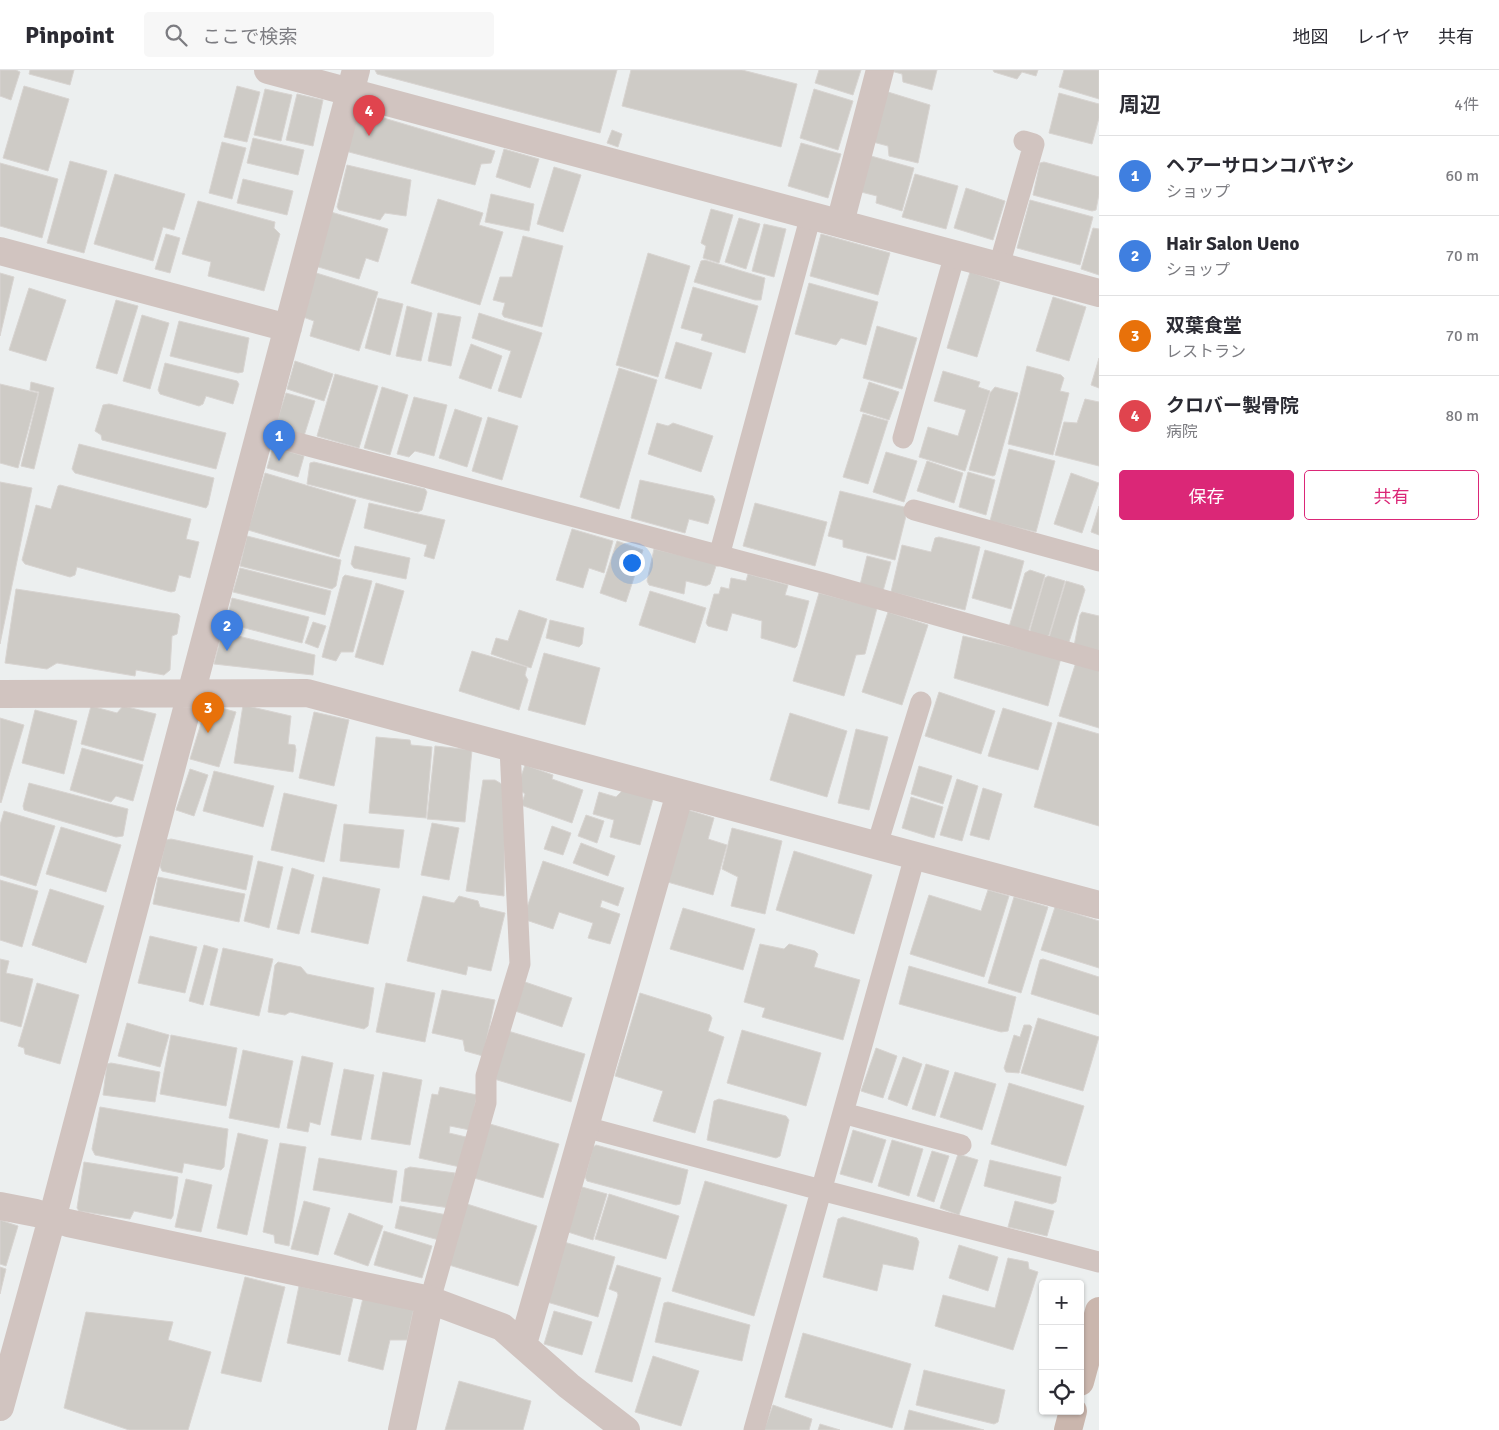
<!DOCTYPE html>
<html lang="ja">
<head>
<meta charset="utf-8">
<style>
	body { margin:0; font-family:Signika,"Noto Sans JP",sans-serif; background:#f7f7f7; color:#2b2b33 }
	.controls { position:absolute; right:15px; bottom:15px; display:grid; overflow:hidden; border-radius:5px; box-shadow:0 1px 4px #0004 }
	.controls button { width:45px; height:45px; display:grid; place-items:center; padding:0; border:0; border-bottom:1px solid #e1e1e2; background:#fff; color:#2b2b33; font:25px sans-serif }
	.you { position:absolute; left:631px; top:492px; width:18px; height:18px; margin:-12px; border:4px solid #fff; border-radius:50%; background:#1a73e8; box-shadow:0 0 0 8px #1a73e833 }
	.badge { display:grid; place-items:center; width:32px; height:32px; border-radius:50%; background:#db2777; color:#fff; font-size:16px; font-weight:700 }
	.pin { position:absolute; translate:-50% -41px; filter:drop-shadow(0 1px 2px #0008) }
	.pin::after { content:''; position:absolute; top:26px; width:18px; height:15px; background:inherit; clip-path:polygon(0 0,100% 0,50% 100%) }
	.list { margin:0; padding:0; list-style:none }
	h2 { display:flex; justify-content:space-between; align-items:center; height:65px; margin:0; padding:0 20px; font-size:21px }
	h2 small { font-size:16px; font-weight:400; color:#7c7c81 }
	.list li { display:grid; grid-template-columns:32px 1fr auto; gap:15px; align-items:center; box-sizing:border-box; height:80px; padding:0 20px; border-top:1px solid #e1e1e2 }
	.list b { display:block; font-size:19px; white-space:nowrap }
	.list p { margin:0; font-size:16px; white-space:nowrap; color:#7c7c81 }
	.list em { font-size:16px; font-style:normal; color:#7c7c81 }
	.actions { display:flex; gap:10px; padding:15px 20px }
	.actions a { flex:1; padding:11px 0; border:1px solid #db2777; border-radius:5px; text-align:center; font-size:18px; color:#db2777 }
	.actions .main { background:#db2777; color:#fff }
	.icon { flex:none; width:28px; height:28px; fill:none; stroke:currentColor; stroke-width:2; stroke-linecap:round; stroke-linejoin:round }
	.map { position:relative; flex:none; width:1099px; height:1360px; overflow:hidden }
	header { display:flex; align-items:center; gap:30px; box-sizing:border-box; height:70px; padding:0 25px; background:#fff; border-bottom:1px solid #e1e1e2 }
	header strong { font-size:24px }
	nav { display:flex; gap:28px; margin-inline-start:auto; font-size:18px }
	.search { width:350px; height:45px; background:#f7f7f7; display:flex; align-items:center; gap:12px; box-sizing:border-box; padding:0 18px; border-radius:5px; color:#7c7c81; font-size:19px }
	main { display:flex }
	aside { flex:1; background:#fff }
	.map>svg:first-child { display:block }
</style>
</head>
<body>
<header>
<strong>Pinpoint</strong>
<div class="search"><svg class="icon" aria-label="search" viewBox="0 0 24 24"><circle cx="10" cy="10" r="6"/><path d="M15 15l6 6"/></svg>ここで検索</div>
<nav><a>地図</a><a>レイヤ</a><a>共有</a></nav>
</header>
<main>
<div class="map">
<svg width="1099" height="1360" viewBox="0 0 1099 1360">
	<rect width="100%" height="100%" fill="#ecefef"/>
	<path fill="#cecbc6" stroke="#d8d4d1" d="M0 0H16L20 2 11 30 0 26Z
		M30 0H74L70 15 29 4Z
		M375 0H617L600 63 377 4Z
		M631 0H742L797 14 781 77 622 36Z
		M819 0H861L853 25 815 13Z
		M887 0H937L932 20 903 12 902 4Z
		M993 0H1038L1036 6 1022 2 1017 9 994 2Z
		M1064 0H1099V29L1059 17Z
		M24 16 69 29 48 101 3 88Z
		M237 16 260 22 247 72 224 67Z
		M265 19 292 25 281 71 254 65Z
		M814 19 853 31 838 80 800 68Z
		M888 22 930 35 918 93 889 86 888 76 869 71Z
		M1059 23 1099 34V48L1092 74 1049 63Z
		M297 24 323 30 313 76 286 70Z
		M360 41 495 81 491 93 481 94 475 115 349 82 348 77 356 44Z
		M612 60 622 64 618 77 607 73Z
		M253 68 304 80 298 105 247 93Z
		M222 72 246 78 232 129 209 123Z
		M801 73 841 84 828 128 788 116Z
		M504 79 539 89 530 118 496 107Z
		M871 86 914 98 902 141 876 133 877 126 861 122Z
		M70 91 107 101 84 183 47 173Z
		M1044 92 1099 107V124L1096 140 1092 141 1033 125 1040 93Z
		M0 93 58 109 42 168 0 156Z
		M347 95 411 110 406 146 385 143 380 150 339 140 337 137Z
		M554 97 581 105 563 162 537 154Z
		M115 104 185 124 174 160 163 157 153 191 94 174Z
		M915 104 958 116 946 159 902 147Z
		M243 109 293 121 287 145 237 133Z
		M966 118 1005 131 993 170 954 158Z
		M491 124 534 134 529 161 485 152Z
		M438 129 483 143 479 155 503 162 480 235 411 213Z
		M1030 130 1093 147 1080 195 1017 178Z
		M198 131 275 152 274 158 280 164 264 221 208 206 211 192 182 184Z
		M711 139 733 145 719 193 703 188 706 176 701 173Z
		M331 142 388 159 378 192 366 188 359 209 315 196Z
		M739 148 760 154 746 199 725 192Z
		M764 154 786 159 774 207 752 201Z
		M1093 158 1099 159V205L1081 199Z
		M166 164 180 168 170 203 155 199Z
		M821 164 890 183 878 225 810 206Z
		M523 166 563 176 542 257 504 247 502 244 505 233 493 230 500 207H512Z
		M648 183 690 196 658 307 616 295Z
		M705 190 765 208 761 230H755L694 212 701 191Z
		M313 202 378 222 359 281 310 266 314 251 303 247Z
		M970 202 1000 212 977 287 947 278Z
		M0 203 14 207 0 266Z
		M809 213 878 232 866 275 841 268 836 275 795 264Z
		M693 217 758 236 745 283 701 270 703 264 681 258Z
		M29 218 66 230 46 291 9 280Z
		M1053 227 1086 237 1069 291 1036 281Z
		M378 228 403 234 390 285 365 278Z
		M116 230 138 236 117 304 96 298Z
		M407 236 432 243 421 291 396 286Z
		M438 243 461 247 451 296 428 291Z
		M479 243 542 263 521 328 498 321 511 281 472 268Z
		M142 245 169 253 150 319 123 311Z
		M179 251 249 268 243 302 238 303 170 286Z
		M877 256 917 268 902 319 863 308Z
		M676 272 712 283 701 319 665 308Z
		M471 274 502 286 491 319 459 308Z
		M1099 288V318L1091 315Z
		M295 291 333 304 324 331 287 319Z
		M165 293 237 311 239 314 233 334 206 326 203 334 199 336 160 324 158 320Z
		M1027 296 1061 305 1064 308 1060 321 1069 323 1053 385 1008 374Z
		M619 298 657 310 619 439 580 427Z
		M943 301 980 312 978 317 990 321 965 401 919 387 928 357 958 366 966 340 934 331Z
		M335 304 378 316 359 378 317 366Z
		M31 312 54 318 34 399 21 396 39 322 30 320Z
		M869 312 899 322 889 350 860 341Z
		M0 314 38 323 18 398 0 393Z
		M382 317 408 325 390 385 364 378Z
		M995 317 1018 323 995 405 993 406 969 400 990 323Z
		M286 323 315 331 304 366 275 357Z
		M414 327 447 335 434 386 415 381 409 387 397 384Z
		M1085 329 1099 332V396L1055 385 1064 352 1077 353Z
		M109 334 226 363 216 399 102 370 101 365 95 361 103 335Z
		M455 339 482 348 467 397 439 388Z
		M863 344 888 351 868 414 843 407Z
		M488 347 518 356 502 410 472 401Z
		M657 353 668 356 673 353 713 366 701 402 648 384Z
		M79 374 214 408 208 435 206 438 75 403 72 399Z
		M273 377 304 386 298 407 267 398Z
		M1009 379 1055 391 1036 462 990 451Z
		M886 382 917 391 904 432 873 422Z
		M927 391 963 403 954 433 917 421Z
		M314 392 425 419 427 422 422 440 418 442 307 414 310 393Z
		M968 402 995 410 986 445 959 437Z
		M265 403 356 430 339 487 248 460Z
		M1071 403 1099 413 1082 463 1054 454Z
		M640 410 713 426 715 430 708 454 689 449 685 463 631 448Z
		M0 412 32 418 0 574Z
		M60 415 191 449 186 469 199 472 190 508 179 505 175 521 171 522 77 497 75 505 70 507 25 494 22 490 36 435 51 439 58 416Z
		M840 421 908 438 895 490 843 477V470L828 466Z
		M369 433 445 450 434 489 424 486 427 475 364 458Z
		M755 433 827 452 815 496 743 476Z
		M1099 436V465L1091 462Z
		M572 459 613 471 604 503 589 498 583 518 556 510Z
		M247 466 341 490 336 516 332 519 240 496Z
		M939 467 980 477 965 540 891 522 902 475 931 482 935 468Z
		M617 471 643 480 626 532 600 523Z
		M355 476 410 488 406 509 354 498 351 494Z
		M654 479 714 493 716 496 710 514 706 516 686 511 684 524 649 515 647 511Z
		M985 480 1024 491 1011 539 972 528Z
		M867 486 891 492 883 521 860 515Z
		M240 498 331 521 325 545 233 522Z
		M1030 500 1045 505 1028 563 1009 557 1025 503Z
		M748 504 788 515 785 525 809 531 797 576 795 578 761 568 762 551 732 543 727 561 708 556 706 553 714 524H719L721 517 729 519 731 508 746 511Z
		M345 505 372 511 353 582H341L336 591 322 587 343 507Z
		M1048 506 1065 511 1049 565 1045 568 1032 564 1030 560 1045 508Z
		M1066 511 1083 516 1085 520 1069 572 1049 568Z
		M376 513 404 521 383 595 355 587Z
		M16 519 178 544 180 546 177 564 172 566 170 600 164 605 136 600 135 606 57 593 47 599 5 593Z
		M650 521 706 538 695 573 639 555Z
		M819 523 877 538 865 584 856 585 844 626 793 611Z
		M232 528 309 547 302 573 226 553Z
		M519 540 547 549 531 598 491 584 496 568 508 571Z
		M888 542 928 555 902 635 862 622Z
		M1082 542 1099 546V582L1074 576 1080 545Z
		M550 550 584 558 582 574 579 577 546 568Z
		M313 552 326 556 318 578 305 573Z
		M222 562 315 585 313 605 214 594Z
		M963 566 1061 588 1048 636 954 608Z
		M472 581 527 597 525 605 528 610 519 640 459 621Z
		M544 583 600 598 585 655 528 640Z
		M1076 592 1099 599V658L1059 646Z
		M939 622 995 641 981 684 925 666Z
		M207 634 236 642 219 697 190 689Z
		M243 635 291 646 288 674 295 675 296 680 293 702 234 693Z
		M91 636 117 643 123 636 156 644 143 691 81 674Z
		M1003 638 1052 653 1038 700 988 686Z
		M35 640 77 651 64 704 22 693Z
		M314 642 349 650 334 716 299 708Z
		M790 643 847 661 827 727 770 710Z
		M0 648 24 655 1 733 0 732Z
		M1058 652 1099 664V756L1034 737Z
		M856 659 888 667 869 740 838 733Z
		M376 667 410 670 411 675 432 677 426 748 369 743Z
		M435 676 472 680 465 752 427 749Z
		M82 678 143 695 133 731 116 726 111 732 70 720Z
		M525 695 553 705 552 709 583 720 572 753 521 735 525 724 517 718Z
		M919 696 952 706 943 734 911 724Z
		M190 699 208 705 194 746 176 740Z
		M214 701 274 716 263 757 203 741Z
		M957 709 978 716 962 771 940 765Z
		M483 710H495L505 716 504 826 466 821Z
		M29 713 128 739 123 766 116 767 24 740 23 736Z
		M983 718 1002 724 989 770 970 765Z
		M623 720 653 729 640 775 610 767 614 750 593 744 599 722 616 727Z
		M284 723 337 735 324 792 271 780Z
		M911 727 943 737 934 768 902 758Z
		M685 739 714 748 708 769 727 775 713 825 664 811Z
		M4 741 55 756 36 816 0 805V755Z
		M586 745 604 751 597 773 578 766Z
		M432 753 459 758 449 810 421 805Z
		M344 754 404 760 399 798 340 791Z
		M552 756 571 763 563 785 544 779Z
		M61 757 121 775 106 822 46 804Z
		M732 758 782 771 765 844 731 836 738 807 722 799Z
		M171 769 253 786 246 820 162 801 160 796 166 770Z
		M581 773 615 786 608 806 573 793Z
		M794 781 872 805 854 864 776 840Z
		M258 791 283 797 269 858 244 851Z
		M543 791 624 818 618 836 602 830 600 837 620 844 610 874 588 868 593 853 559 842 553 859 523 849Z
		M292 798 314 805 299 864 277 859Z
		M158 807 245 824 239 852 153 834Z
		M323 807 380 819 368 874 311 862Z
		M0 810 38 821 22 877 0 870Z
		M50 819 104 836 86 893 32 875Z
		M988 820 1009 826 984 907 910 884 929 825 981 841Z
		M423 826 454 833 459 826 478 831 480 837 505 843 491 901 468 896 466 905 407 891Z
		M1014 827 1048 837 1021 923 988 913Z
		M1055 837 1099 851V898L1041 880Z
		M683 838 755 859 743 900 670 879Z
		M150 866 197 877 185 923 138 913Z
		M760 874 784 879 789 874 815 881 818 884 814 897 860 910 843 970 762 947 765 938 744 932Z
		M204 875 218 879 203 935 189 931Z
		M223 878 273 889 259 946 210 935Z
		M0 889 9 891 6 903 33 909 21 957 0 951Z
		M1043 889 1099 907V945L1031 924 1040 890Z
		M278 892 301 897 307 904 374 918 368 956 364 959 290 942 285 945 268 942 275 895Z
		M909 896 1016 927 1008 961 1001 962 899 934Z
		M525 912 572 928 562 957 515 941Z
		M37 913 79 925 60 994 25 984 24 978 18 976Z
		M386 913 435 923 425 972 376 962Z
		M442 920 495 930 483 986 465 981 463 970 432 963Z
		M640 923 710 945 712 948 708 961 724 967 695 1063 653 1051 663 1021 615 1006Z
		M1038 948 1099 967 1083 1021 1021 1003Z
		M127 953 169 965 160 997 118 986Z
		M1024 955H1030L1032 957 1019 1003 1006 1002 1004 998 1014 965 1020 967Z
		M742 960 821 983 806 1036 727 1013Z
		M508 961 585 984 571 1032 494 1009Z
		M171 965 237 978 226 1036 160 1024Z
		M876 978 897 986 883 1028 861 1021Z
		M243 980 293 991 279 1058 229 1048Z
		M302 986 333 993 320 1055 310 1052 308 1062 287 1058Z
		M903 987 922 994 907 1036 888 1029Z
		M111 993 160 1002 155 1032 103 1025 107 994Z
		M926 994 949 1001 935 1046 912 1039Z
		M344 999 374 1005 361 1070 331 1065Z
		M383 1002 422 1010 410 1075 371 1069Z
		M955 1002 996 1014 982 1060 940 1047Z
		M1009 1013 1084 1036 1066 1096 991 1074Z
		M440 1017 477 1025 470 1060 450 1056 449 1063 466 1067 460 1097 419 1088 432 1024 438 1025Z
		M719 1029 786 1046 789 1050 780 1086 776 1088 707 1070 714 1031Z
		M100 1037 228 1059 224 1097 221 1100 184 1093 182 1103 95 1085 92 1079Z
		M490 1054 559 1074 543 1128 474 1108Z
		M853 1060 886 1070 872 1113 840 1104Z
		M238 1063 268 1070 247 1165 217 1158Z
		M892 1070 923 1079 909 1126 878 1116Z
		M280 1073 306 1077 289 1176 275 1173 274 1165 263 1162Z
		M596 1075 688 1100 680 1134 676 1135 587 1111 585 1107 593 1077Z
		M932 1081 949 1086 934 1132 917 1126Z
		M958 1084 978 1090 959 1145 940 1138Z
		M319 1088 397 1101 392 1133 313 1120Z
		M990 1090 1061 1107 1056 1132 1052 1134 984 1116Z
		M84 1092 178 1107 173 1146 171 1149 134 1141 130 1149 79 1141 77 1138Z
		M410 1097 455 1103 450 1138 401 1131 405 1099Z
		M186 1109 212 1115 201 1162 175 1157Z
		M705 1111 787 1135 754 1246 672 1221Z
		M582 1117 607 1124 593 1170 568 1162Z
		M609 1124 679 1146 666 1189 595 1169Z
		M304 1131 330 1138 318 1185 291 1179Z
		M1015 1131 1054 1141 1047 1166 1008 1157Z
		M467 1134 537 1156 518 1216 449 1195Z
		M400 1136 447 1145 439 1170 395 1158Z
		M349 1143 383 1156 368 1196 334 1184Z
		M843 1147 917 1168 919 1172 913 1200 883 1194 877 1221 823 1207 838 1149Z
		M0 1150 18 1156 6 1196 0 1194Z
		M384 1161 432 1176 422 1208 374 1195Z
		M564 1172 615 1187 598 1247 547 1232Z
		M959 1175 998 1187 988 1221 949 1208Z
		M1008 1188 1028 1192 1029 1199 1038 1202 1013 1280 935 1256 943 1225 995 1238Z
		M617 1195 661 1208 632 1312 595 1302 618 1225 617 1222 609 1219Z
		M0 1197 6 1199 0 1224Z
		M245 1207 285 1217 261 1312 221 1303Z
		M299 1216 353 1228 340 1285 287 1273Z
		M363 1228 414 1238 407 1270H390L383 1300 348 1291Z
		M668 1232 750 1255 742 1291 655 1272 664 1233Z
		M554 1241 592 1252 582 1285 544 1274Z
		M86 1242 173 1252 168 1270 211 1282 188 1360H129L64 1338Z
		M803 1263 911 1294 892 1358 785 1327Z
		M653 1286 699 1301 681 1356 635 1342Z
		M924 1300 1005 1320 998 1352 994 1354 916 1335Z
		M459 1311 531 1331 523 1360H445Z
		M773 1335 812 1349 809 1360H764Z
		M909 1340 984 1360H904Z
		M820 1354 840 1360H818Z"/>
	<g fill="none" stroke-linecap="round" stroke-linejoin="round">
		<path stroke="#d1c4c0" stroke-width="21" d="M999 196 1034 74 1024 71
			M260 363 823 513 1099 591
			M903 368 955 184
			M914 440 1099 491
			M719 486 811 145
			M877 775 921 632
			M843 1043 961 1075
			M585 1057 821 1120 1099 1192
			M430 1230 486 1033V1006L520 894 510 678
			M754 1360 915 786"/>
		<path stroke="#d1c4c0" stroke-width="28" d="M268 0 1099 223
			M840 153 880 0
			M0 181 288 258
			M0 624 307 623 1099 835
			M0 1136 36 1143 68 1153 430 1230 502 1257 569 1316 626 1360
			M523 1274 680 723
			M0 1337 56 1134 356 0
			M402 1360 430 1230"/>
		<path stroke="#cab6ad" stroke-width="28" d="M1080 1312 1099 1241
			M1068 1360 1073 1341"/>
	</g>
</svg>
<div class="controls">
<button>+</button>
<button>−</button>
<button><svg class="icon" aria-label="locate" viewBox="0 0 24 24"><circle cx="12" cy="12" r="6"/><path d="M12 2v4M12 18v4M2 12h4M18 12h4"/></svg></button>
</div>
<div class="you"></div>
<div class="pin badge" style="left:279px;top:391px;background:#3f7fe0">1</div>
<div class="pin badge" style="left:227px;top:581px;background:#3f7fe0">2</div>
<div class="pin badge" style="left:208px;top:663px;background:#e8710a">3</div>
<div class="pin badge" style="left:369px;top:66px;background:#e0444e">4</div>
</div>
<aside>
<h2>周辺<small>4件</small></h2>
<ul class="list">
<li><span class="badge" style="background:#3f7fe0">1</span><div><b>ヘアーサロンコバヤシ</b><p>ショップ</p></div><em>60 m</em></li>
<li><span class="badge" style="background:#3f7fe0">2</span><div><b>Hair Salon Ueno</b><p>ショップ</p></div><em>70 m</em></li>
<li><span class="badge" style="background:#e8710a">3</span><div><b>双葉食堂</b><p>レストラン</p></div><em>70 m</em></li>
<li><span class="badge" style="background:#e0444e">4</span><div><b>クロバー製骨院</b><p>病院</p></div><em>80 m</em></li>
</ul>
<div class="actions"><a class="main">保存</a><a>共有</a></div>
</aside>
</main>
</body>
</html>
